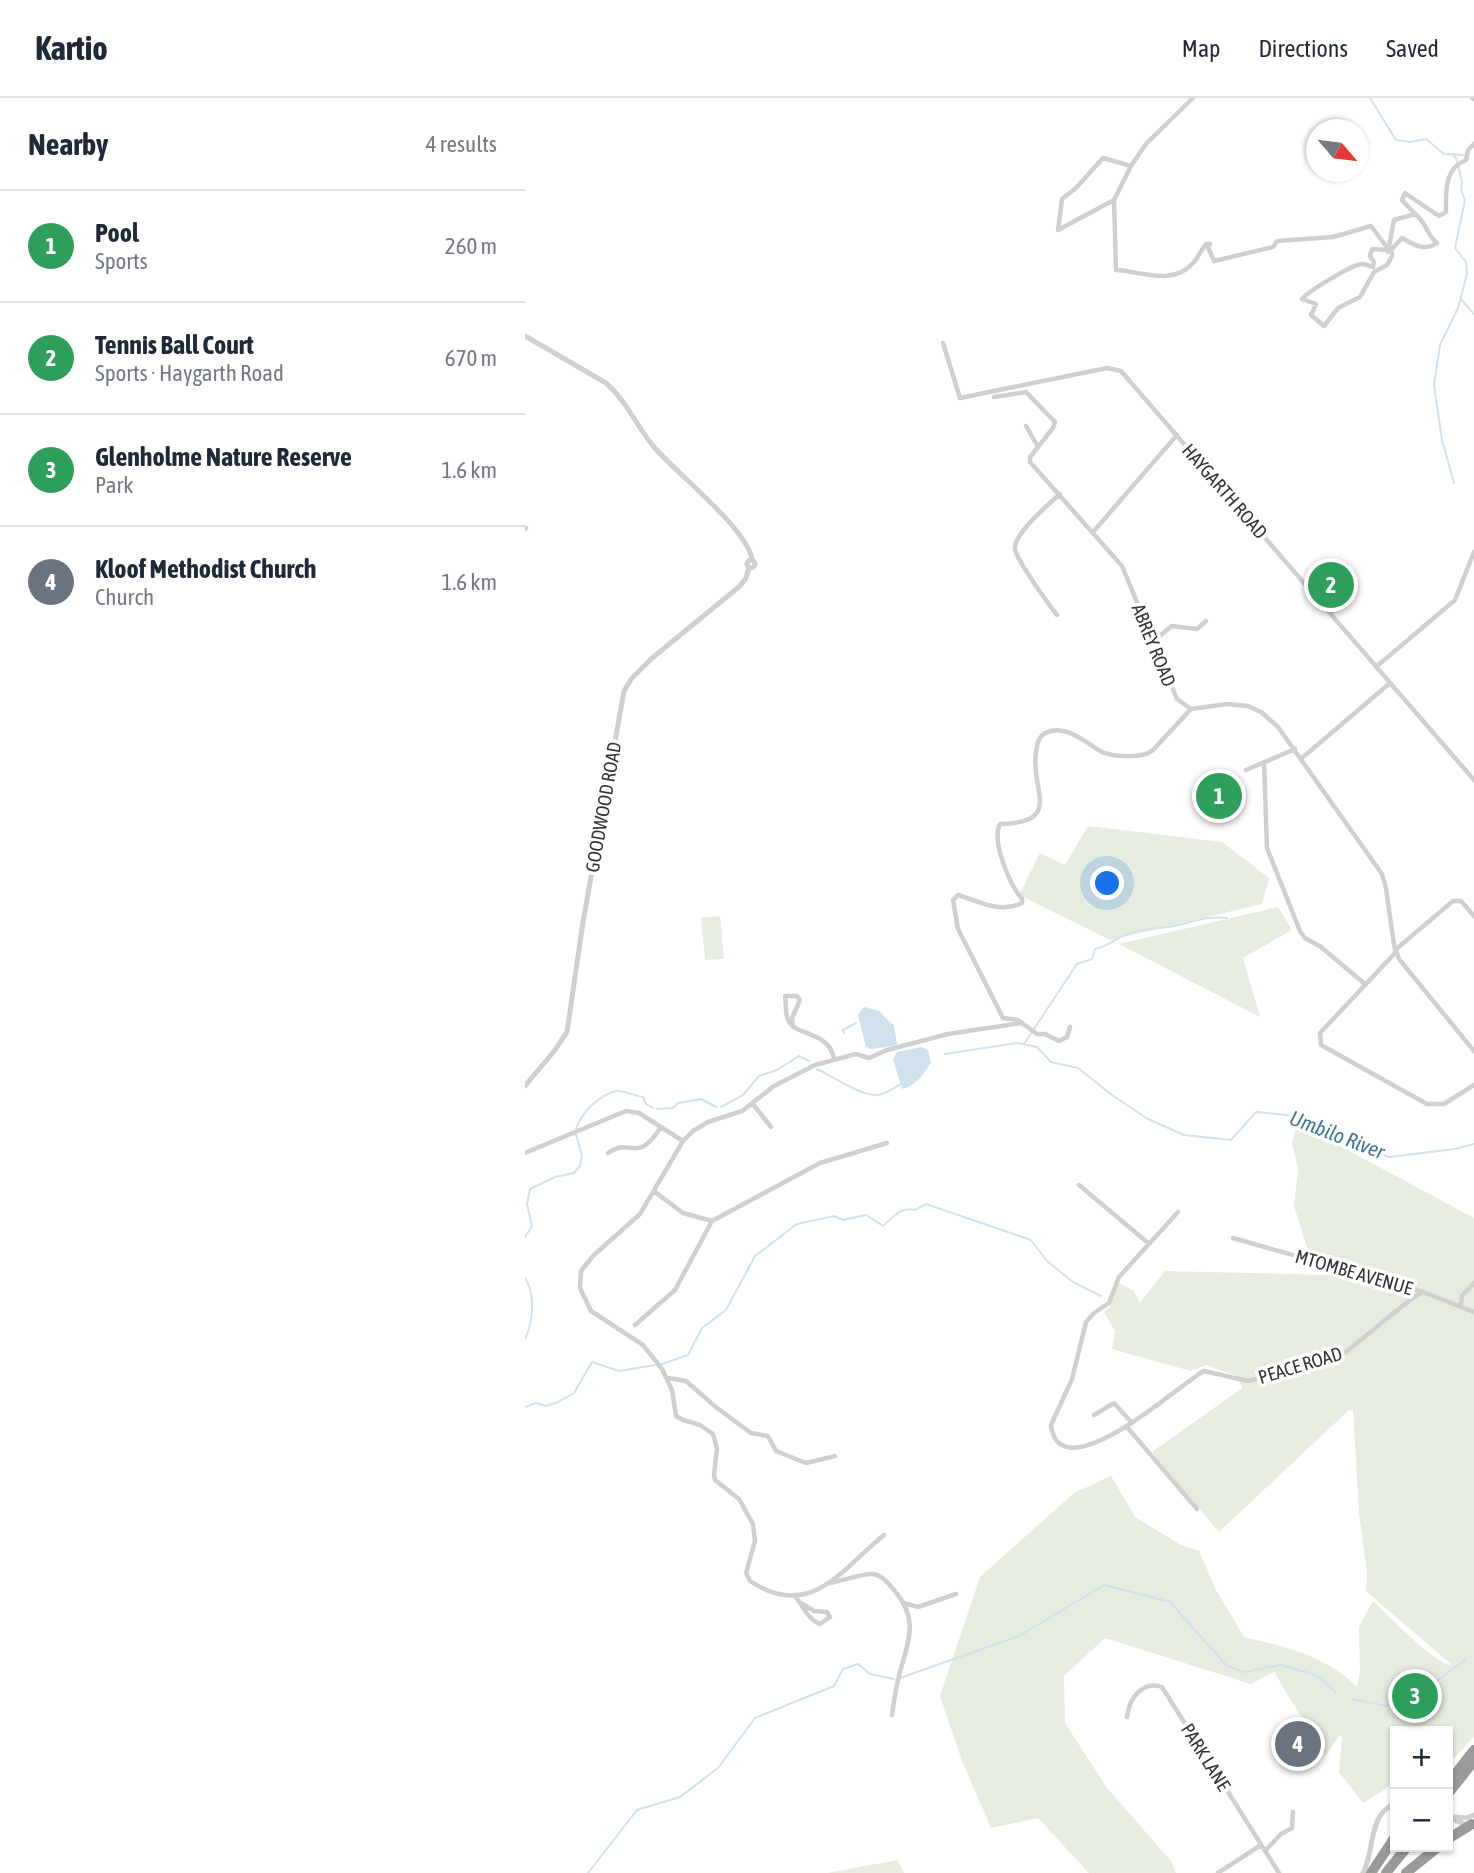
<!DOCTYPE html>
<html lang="en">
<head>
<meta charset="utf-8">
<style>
	body { margin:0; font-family:"Asap Condensed",sans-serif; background:#f6f6f7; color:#1f2937 }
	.controls { position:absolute; right:21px; bottom:21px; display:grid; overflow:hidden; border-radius:0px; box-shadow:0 2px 5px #0004 }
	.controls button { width:63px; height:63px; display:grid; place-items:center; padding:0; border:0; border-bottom:2px solid #e0e1e3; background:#fff; color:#1f2937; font:35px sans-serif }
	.compass { position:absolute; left:781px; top:21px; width:63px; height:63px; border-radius:50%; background:#fff; box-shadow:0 2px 5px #0004; rotate:118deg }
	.you { position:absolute; left:583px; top:786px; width:24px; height:24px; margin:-18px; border:5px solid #fff; border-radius:50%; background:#1a73e8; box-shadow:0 0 0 10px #1a73e833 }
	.badge { display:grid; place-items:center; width:46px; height:46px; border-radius:50%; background:#111827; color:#fff; font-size:23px; font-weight:700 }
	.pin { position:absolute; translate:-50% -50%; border:4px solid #fff; box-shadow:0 2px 7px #0006 }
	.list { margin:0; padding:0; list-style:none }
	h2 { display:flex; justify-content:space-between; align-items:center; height:91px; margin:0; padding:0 28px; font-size:30px }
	h2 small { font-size:23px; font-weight:400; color:#747a83 }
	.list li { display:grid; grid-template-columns:46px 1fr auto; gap:21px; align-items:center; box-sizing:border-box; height:112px; padding:0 28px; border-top:2px solid #e0e1e3 }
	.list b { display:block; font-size:26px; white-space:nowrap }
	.list p { margin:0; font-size:23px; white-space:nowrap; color:#747a83 }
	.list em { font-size:23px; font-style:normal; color:#747a83 }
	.map { position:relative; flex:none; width:949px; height:1775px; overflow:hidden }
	header { display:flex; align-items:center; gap:42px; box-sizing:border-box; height:98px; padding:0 35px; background:#fff; border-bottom:2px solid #e0e1e3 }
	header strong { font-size:33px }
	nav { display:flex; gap:38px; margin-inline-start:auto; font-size:24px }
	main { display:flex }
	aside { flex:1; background:#fff }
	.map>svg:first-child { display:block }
</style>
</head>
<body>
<header>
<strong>Kartio</strong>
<nav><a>Map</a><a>Directions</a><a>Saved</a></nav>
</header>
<main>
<aside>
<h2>Nearby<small>4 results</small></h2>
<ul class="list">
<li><span class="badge" style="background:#2e9e5b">1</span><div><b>Pool</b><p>Sports</p></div><em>260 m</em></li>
<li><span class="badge" style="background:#2e9e5b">2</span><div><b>Tennis Ball Court</b><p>Sports · Haygarth Road</p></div><em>670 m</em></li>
<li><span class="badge" style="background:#2e9e5b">3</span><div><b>Glenholme Nature Reserve</b><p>Park</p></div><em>1.6 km</em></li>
<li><span class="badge" style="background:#6b7280">4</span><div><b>Kloof Methodist Church</b><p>Church</p></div><em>1.6 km</em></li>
</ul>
</aside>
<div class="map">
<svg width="949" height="1775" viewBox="0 0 949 1775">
	<rect width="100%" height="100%" fill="#fff"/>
	<path fill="#e6ecdf" d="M563 728 697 744 744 780 737 806 585 842 494 797 515 755 540 767Z
		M753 809 767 832 718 860 735 919 594 846Z
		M195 818 199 861 180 862 176 820Z
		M772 1025 949 1120V1639L923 1666V1633H870V1685L838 1705 814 1674 817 1639 815 1637 800 1658 749 1574 726 1586 580 1540 539 1578 540 1625 582 1690 646 1763 651 1775H564L513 1720 466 1730 437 1663 415 1598 455 1479 549 1395 586 1378 610 1419 656 1447 674 1453 691 1492 719 1539C761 1549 801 1558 832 1589L835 1573 834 1529 848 1503C862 1516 911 1568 927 1567L841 1493 842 1476 834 1415 828 1312H824L694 1434 627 1354 717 1290 712 1278 681 1267 666 1273 587 1251 590 1233 579 1214 585 1209 594 1185 609 1193 615 1205 640 1173 806 1177 808 1166 785 1159 769 1108 773 1071 767 1045Z
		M373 1762 379 1775H301H302Z"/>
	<path fill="#cfe2ee" d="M339 909 355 913 360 920 369 927 372 947 347 951 341 949 333 917Z
		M396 949 403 952 406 964C399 976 391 988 377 991L368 961 372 954Z"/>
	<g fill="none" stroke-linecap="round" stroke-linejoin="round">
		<path stroke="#cfe2ee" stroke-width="2" d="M845 0 871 42 885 44 901 41 919 56 939 57
			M927 56 931 60 937 84 936 92 940 102 930 150 941 164 942 176 933 210 915 247 909 287 917 342 929 385
			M936 201 949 216
			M319 935 318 932 331 925
			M499 946 552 866 567 861 570 851C584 848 588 842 600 837 614 831 628 831 643 829 665 826 678 817 702 820
			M420 956 492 945 512 949 526 964 553 970 587 997 623 1021 659 1037 706 1042 731 1014 772 1018 805 1038 864 1059 930 1051 949 1046
			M292 971C307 978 337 999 353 997 363 995 369 990 377 985
			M196 1009 218 997 234 978 252 972 274 958 284 963
			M132 1011 148 1010 153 1005 176 1001 191 1009
			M51 1031C56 1015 74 997 91 993 98 992 110 998 118 999L121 1006 128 1010
			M0 1139 7 1128 2 1106 5 1091 30 1079 49 1075 55 1068 57 1058 51 1036
			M0 1180C11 1197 8 1224 0 1241
			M137 1266 163 1257 177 1230 201 1212 230 1158 272 1126 309 1118 318 1122 341 1117 358 1128C368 1119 376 1108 390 1112L401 1106 506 1142 522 1163 548 1184 576 1198
			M0 1309 11 1305 21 1308 33 1304 49 1295 67 1264 94 1273 130 1267
			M375 1580 494 1538 579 1487 645 1504 702 1568 720 1574 755 1567 791 1577 811 1594
			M828 1601 861 1608 909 1585 940 1562
			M63 1775 112 1712 155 1699 193 1670 230 1620 309 1588 318 1571 333 1566 345 1576 369 1581"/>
		<path stroke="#d0d0d0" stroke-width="4.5" d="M668 0 621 46 606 68 578 60 551 90 537 101 533 132 589 102 591 172C616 173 648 189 669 164 674 158 676 152 681 146H685L683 149 689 163 748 149 752 143 808 139 846 128 864 152 847 151 845 158 849 164 848 169C844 168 841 166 837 166 828 166 782 194 777 201L791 206 786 217 799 228 813 210 835 199 849 174 862 167 867 158
			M947 0 949 1
			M589 102 606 68
			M863 154 869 122 890 116 877 102 880 95 914 118 921 114C921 94 919 70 941 62L943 52 949 46
			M867 156 866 152 877 140C889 147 899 154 912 145 902 138 901 123 890 116
			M418 245 435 300 582 270 596 273 949 682
			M469 299 501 294 530 324 528 330 505 359V364L597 468 652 601 666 611 702 606 723 608 736 614 753 629 857 776 861 790 869 847 874 861 949 953
			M501 328 513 349
			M0 431 1 430
			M568 434 652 337
			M532 517C524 507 491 461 490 451 488 436 524 406 535 396
			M627 544 647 528 672 531 681 523
			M851 569 930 502 949 454
			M777 660 865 585
			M739 664 742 750 775 833 780 840 796 849 840 886
			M721 672 770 651
			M870 852 928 803H936L949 818
			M871 854 795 935 796 947 902 1006H919L949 987
			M268 929 267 920 275 902 272 898H260C262 912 258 923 272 931 288 938 306 941 309 961
			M545 929 542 939 534 943 520 936H512L493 922 478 920 433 831 428 802 433 797C454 803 474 816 497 805V801C485 787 466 743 475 726 542 725 502 689 512 648 513 643 515 638 520 635 540 625 560 644 575 653 587 659 617 661 628 652L666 611
			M228 1006 246 1029
			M0 1055 101 1013 114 1015 158 1043
			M83 1055C106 1038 111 1068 136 1029
			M554 1087 623 1145
			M130 1094 158 1115 187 1123 295 1065 362 1045
			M653 1114 594 1179 584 1205 569 1215 561 1224 547 1281 526 1327C535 1397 657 1284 679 1273L723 1283 810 1260 821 1254 886 1201 898 1194
			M708 1140 898 1194 949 1214
			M935 1209 937 1198 949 1185
			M110 1227 150 1192 187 1123
			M143 1280 161 1283 192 1310 226 1335 243 1338 251 1353 281 1365 310 1358
			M569 1317 589 1305 607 1325
			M602 1329 672 1411
			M359 1437C316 1472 285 1523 225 1483L221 1475 230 1443 228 1426 214 1401 190 1382 189 1376 192 1351 188 1336 175 1327 158 1322 151 1318 147 1292 137 1271 118 1247 66 1213 55 1190 56 1173 68 1158 115 1116 158 1043 168 1033 183 1024 217 1013 249 988 290 967 331 956 344 960 362 952 423 936 496 925
			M305 1485C316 1483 339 1475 348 1476 357 1477 363 1485 369 1492 394 1521 384 1541 375 1574 371 1588 369 1602 367 1617
			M271 1499C277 1508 285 1523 295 1526L305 1519 302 1514 289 1513 276 1505
			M379 1505 393 1509 431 1496
			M602 1619C604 1601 617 1582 637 1589L754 1775
			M740 1753 756 1736 767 1730 768 1714
			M693 1775 736 1747"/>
		<path stroke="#d0d0d0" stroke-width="5" d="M0 238 81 285C102 303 111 328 129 349 150 374 224 432 227 462
			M222 466a4 4 0 1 1 8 0a4 4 0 1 1-8 0Z
			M0 988 30 952 42 934 58 824 99 593 107 580 126 561 215 488 221 480 224 469
			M923 1719 939 1726H946
			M929 1719 941 1720 949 1717
			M838 1775C850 1753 843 1715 870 1706"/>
		<path stroke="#9a9a9a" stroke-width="10" d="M923 1685 949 1652
			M923 1696 949 1663
			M923 1741 947 1726
			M846 1775 870 1739
			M861 1775 882 1749
			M881 1775 913 1749"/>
	</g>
	<g text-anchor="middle" stroke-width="7" stroke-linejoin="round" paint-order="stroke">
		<g font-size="19" fill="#333" stroke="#fff">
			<text transform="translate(700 393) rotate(49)" y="7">HAYGARTH ROAD</text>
			<text transform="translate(629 547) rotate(68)" y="7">ABREY ROAD</text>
			<text transform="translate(78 709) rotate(-80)" y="7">GOODWOOD ROAD</text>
			<text transform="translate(829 1174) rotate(16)" y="7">MTOMBE AVENUE</text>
			<text transform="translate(775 1267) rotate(-17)" y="7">PEACE ROAD</text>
			<text transform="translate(681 1659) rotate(58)" y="7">PARK LANE</text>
		</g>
		<g font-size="21" font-style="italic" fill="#3f7597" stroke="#fff">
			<text transform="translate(812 1037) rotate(21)" y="7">Umbilo River</text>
		</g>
	</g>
</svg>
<div class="controls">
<button>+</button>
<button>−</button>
</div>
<svg class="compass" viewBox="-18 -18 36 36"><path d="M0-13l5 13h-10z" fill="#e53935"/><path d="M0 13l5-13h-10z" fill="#747a83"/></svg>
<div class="you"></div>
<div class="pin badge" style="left:694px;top:698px;background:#2e9e5b">1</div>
<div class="pin badge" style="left:806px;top:487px;background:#2e9e5b">2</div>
<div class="pin badge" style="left:890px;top:1598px;background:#2e9e5b">3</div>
<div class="pin badge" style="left:773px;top:1646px;background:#6b7280">4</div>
</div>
</main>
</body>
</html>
